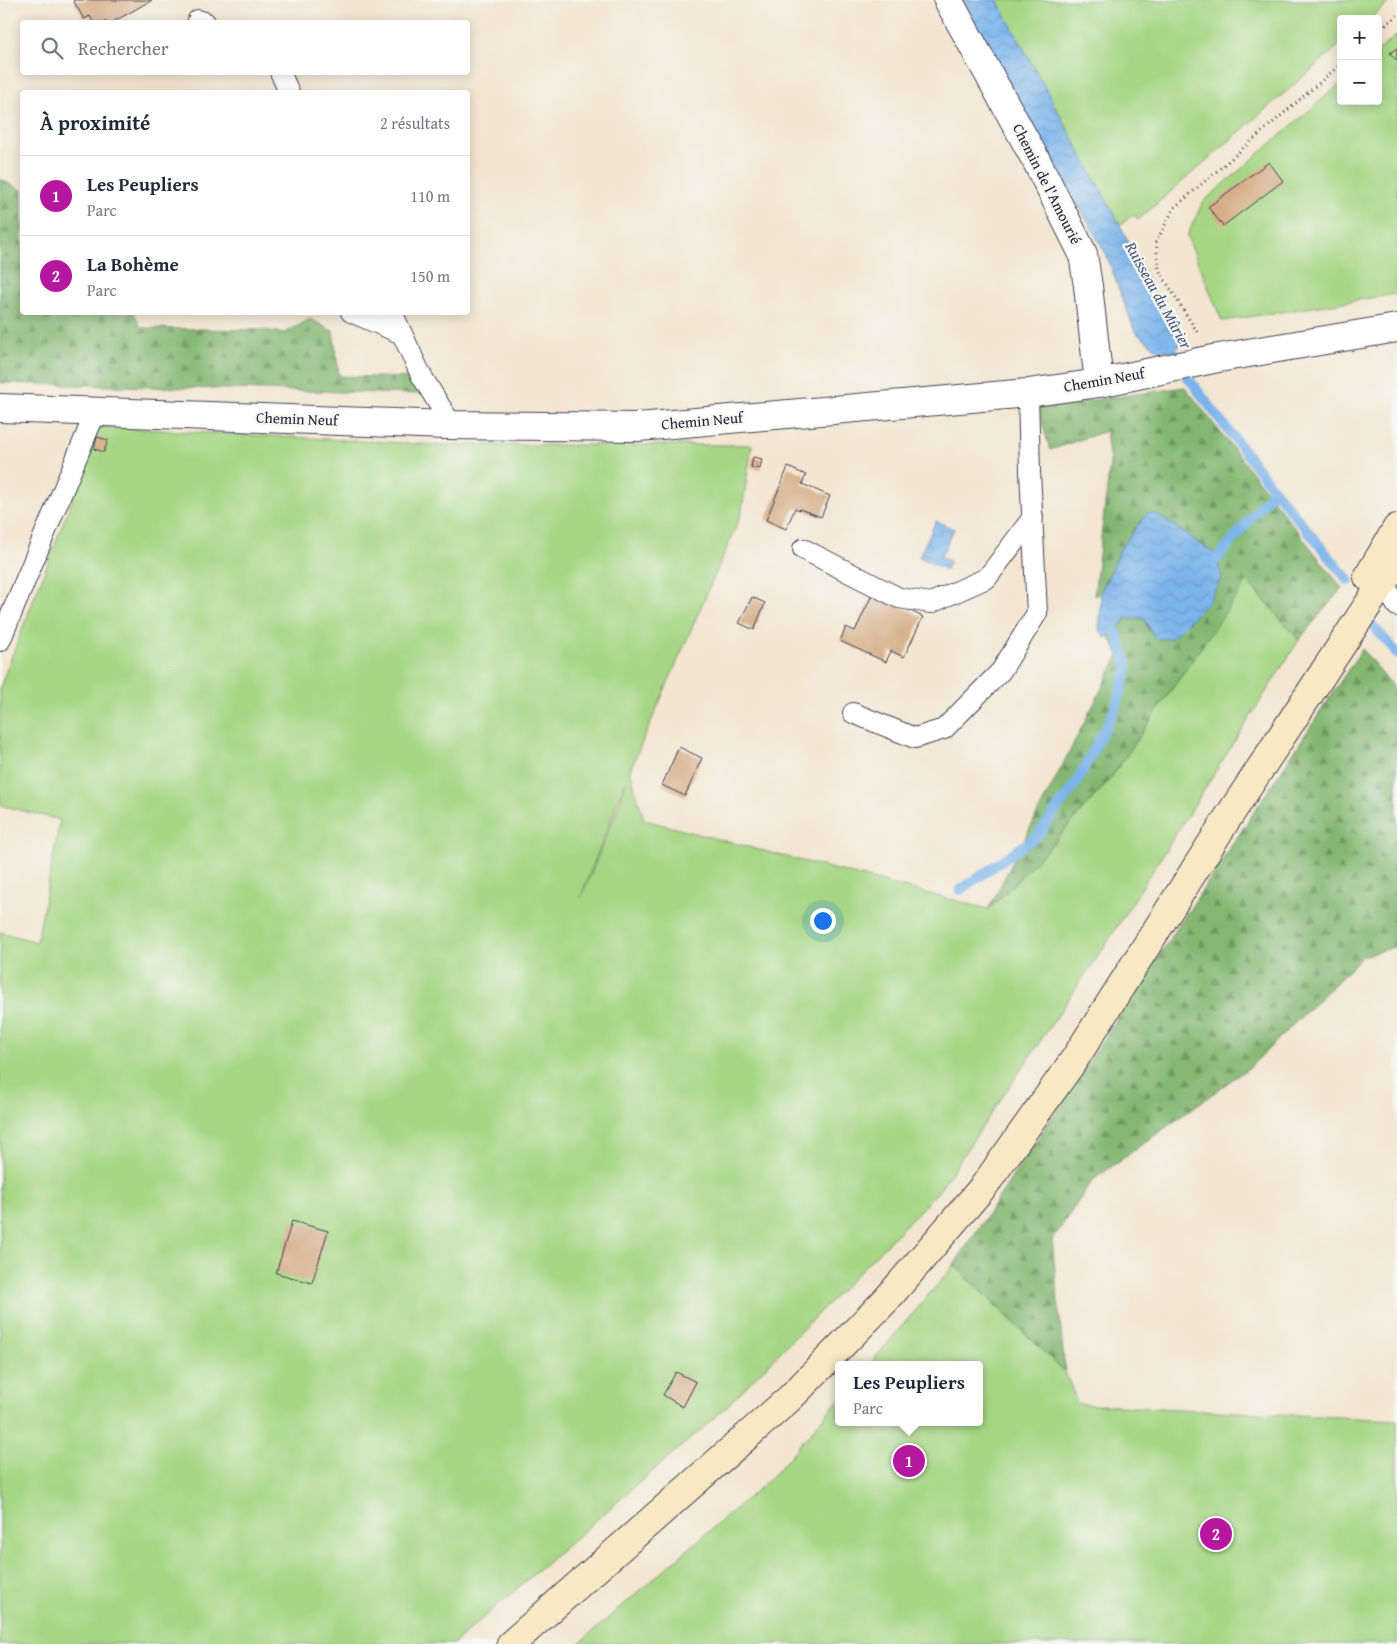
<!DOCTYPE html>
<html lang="fr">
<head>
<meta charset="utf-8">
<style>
	body { margin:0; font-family:"Gentium Book Plus",serif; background:#f2f2f3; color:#1f2937 }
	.controls { position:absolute; right:15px; top:15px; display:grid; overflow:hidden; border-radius:5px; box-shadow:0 2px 12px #0003 }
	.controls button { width:45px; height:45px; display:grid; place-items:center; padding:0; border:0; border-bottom:1px solid #e0e1e3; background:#fff; color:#1f2937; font:25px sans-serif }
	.you { position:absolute; left:822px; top:920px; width:18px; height:18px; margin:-12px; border:4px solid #fff; border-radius:50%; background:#1a73e8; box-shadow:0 0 0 8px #1a73e833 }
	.badge { display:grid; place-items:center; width:32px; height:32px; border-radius:50%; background:#b5179e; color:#fff; font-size:16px; font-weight:700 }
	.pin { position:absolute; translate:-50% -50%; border:2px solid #fff; box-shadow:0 1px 5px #0006 }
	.popup { position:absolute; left:835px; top:1361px; width:148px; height:65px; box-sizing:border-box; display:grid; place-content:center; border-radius:5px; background:#fff; filter:drop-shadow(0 1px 4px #0005); font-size:16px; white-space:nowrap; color:#747a83 }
	.popup b { font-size:19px; color:#1f2937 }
	.popup::after { content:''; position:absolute; left:50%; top:100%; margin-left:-10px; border:10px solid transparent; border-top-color:#fff }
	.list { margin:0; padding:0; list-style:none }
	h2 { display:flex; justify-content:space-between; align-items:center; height:65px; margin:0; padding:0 20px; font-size:21px }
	h2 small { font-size:16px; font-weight:400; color:#747a83 }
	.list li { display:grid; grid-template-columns:32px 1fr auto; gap:15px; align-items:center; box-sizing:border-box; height:80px; padding:0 20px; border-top:1px solid #e0e1e3 }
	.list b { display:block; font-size:19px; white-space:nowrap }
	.list p { margin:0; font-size:16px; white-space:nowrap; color:#747a83 }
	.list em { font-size:16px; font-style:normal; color:#747a83 }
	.icon { flex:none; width:28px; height:28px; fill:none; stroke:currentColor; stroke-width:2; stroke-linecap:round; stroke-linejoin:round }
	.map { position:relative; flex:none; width:1397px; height:1644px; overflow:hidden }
	.search { position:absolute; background:#fff; box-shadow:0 2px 12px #0003; left:20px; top:20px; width:450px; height:55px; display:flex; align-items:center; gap:12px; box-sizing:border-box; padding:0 18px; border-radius:5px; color:#747a83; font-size:19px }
	.panel { position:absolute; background:#fff; box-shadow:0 2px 12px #0003; left:20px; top:90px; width:450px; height:225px; border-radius:5px }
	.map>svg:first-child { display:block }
</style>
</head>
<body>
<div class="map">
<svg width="1397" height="1644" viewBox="0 0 1397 1644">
	<defs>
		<pattern id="forest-firs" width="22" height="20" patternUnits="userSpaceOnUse" patternTransform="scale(1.25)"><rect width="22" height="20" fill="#84b772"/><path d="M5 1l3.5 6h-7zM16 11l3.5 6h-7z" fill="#6c945f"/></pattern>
		<pattern id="water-waves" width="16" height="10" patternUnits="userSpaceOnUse" patternTransform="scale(1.25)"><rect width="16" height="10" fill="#7ab4eb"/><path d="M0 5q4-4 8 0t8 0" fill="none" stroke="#699aca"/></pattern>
	</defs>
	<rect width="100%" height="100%" fill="#f6f6f2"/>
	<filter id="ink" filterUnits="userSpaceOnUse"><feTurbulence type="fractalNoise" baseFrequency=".02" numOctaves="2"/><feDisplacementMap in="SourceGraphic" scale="10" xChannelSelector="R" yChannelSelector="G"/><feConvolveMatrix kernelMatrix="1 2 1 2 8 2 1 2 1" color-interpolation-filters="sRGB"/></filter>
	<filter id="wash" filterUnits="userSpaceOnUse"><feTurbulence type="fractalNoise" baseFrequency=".0096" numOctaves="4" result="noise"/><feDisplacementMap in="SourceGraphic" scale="20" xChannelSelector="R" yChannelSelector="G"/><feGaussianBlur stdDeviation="1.12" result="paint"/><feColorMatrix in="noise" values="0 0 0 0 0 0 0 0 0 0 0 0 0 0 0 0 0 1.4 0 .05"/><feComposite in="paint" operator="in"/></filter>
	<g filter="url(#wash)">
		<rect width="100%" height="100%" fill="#f3e5d0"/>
		<path fill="#a6d684" stroke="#647c60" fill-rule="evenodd" d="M997 0H1392L1370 19H1341V44L1138 220 1134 214 1120 225Z
			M1397 35V294L1222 321 1187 236 1203 202 1341 83V101H1378V51Z
			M100 427 439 445H752L741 515 630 770 644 820 988 909 1049 848 1113 775 1247 580 1299 640 1106 944 938 1192 720 1413 453 1644H0V932L37 942 60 820 0 805V687ZM626 781 620 803 581 897V896Z
			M954 1265 1065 1372 1078 1404 1397 1420V1644H578L773 1476 839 1399V1422H979V1365H869Z"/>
		<path fill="url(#forest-firs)" stroke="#536c56" d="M0 179 22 190V312L134 313 141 328 263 330 285 333 310 319 333 331 339 376 412 378 417 394 0 383Z
			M1185 387 1342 588 1299 640 1247 581 1110 779 1049 848 988 910 1119 655 1109 636 1116 632 1126 618H1144L1149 631 1119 551 1114 565 1100 593 1094 596 1110 463 1106 431 1050 450 1038 408Z
			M1362 649 1397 692V946L1363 956 1251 1066 1093 1180 1052 1240 1065 1372 954 1265Z"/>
		<path fill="url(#water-waves)" stroke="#4e6b93" d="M962 0H997L1120 225 1182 345 1161 352 1135 332 1106 254Z
			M1147 513 1156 514 1215 554 1222 577 1208 602 1172 638 1155 639 1144 618H1126L1116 632 1105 638 1099 629 1101 600 1100 593 1114 565 1119 551Z
			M936 521 954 529 941 557 950 561 946 570 919 557Z"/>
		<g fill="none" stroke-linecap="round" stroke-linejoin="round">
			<path stroke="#7ab4eb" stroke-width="10" d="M1166 338 1189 379 1274 490 1349 581
				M1217 559 1274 490
				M1373 626 1391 646 1397 655
				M960 890 1036 837 1075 785 1116 707 1128 666 1116 632"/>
		</g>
		<g id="blocks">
			<path fill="#d5ae88" d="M73 0H152L113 22H93L90 16 84 19Z
				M1397 48V61L1390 53Z
				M1269 162 1283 181 1223 226 1208 207Z
				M97 437 108 440 104 452 94 449Z
				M753 457 762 459 760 469 751 467Z
				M788 467 806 475 802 484 830 496 821 517 800 509 799 510 795 508 786 529 766 520Z
				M873 593 923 617 904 657 891 651 886 662 840 641 846 627 855 631Z
				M752 597 765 603 754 630 739 623Z
				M679 747 702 758 685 796 662 785Z
				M292 1221 328 1231 312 1283 276 1273Z
				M676 1372 696 1382 683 1407 663 1395Z"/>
		</g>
	</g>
	<g filter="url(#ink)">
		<use href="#blocks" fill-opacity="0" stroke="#413f51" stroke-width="1"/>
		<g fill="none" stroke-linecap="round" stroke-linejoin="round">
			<defs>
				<path id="lane" d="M198 20 205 22
					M280 72 289 92
					M351 312 402 334
					M392 312 421 375 451 424
					M803 549 899 598 931 603 987 578 1033 517
					M1383 582 1397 606
					M0 641 96 411
					M853 713 915 738 944 729 1001 671 1037 613 1030 471 1028 393"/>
				<path id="street" d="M948 0 1037 162 1083 254 1088 286 1099 383
					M0 408 447 425 638 427 1028 393 1099 383 1213 359 1397 328"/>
				<path id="secondary" d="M1368 577 1397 528
					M511 1644 790 1398 887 1299 984 1186 1074 1060 1225 822 1397 561"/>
			</defs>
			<use href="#lane" stroke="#413f51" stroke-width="22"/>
			<use href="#street" stroke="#413f51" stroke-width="30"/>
			<use href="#secondary" stroke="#413f51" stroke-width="30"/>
			<path stroke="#413f51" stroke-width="3" stroke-dasharray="1 4" stroke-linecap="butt" d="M1378 32 1397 15
				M1197 332 1159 270 1156 242 1174 208 1341 64"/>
			<use href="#lane" stroke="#fff" stroke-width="20"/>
			<use href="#street" stroke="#fff" stroke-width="28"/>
			<use href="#secondary" stroke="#f8e8c3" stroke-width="28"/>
		</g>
	</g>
	<g text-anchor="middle" stroke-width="5" stroke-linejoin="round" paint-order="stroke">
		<g font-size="15" fill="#22223b" stroke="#f6f6f2">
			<text transform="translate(1047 184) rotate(63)" y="5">Chemin de l'Amourié</text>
			<text transform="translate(1104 380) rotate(-10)" y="5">Chemin Neuf</text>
			<text transform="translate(297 419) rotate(2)" y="5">Chemin Neuf</text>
			<text transform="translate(702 421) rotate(-5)" y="5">Chemin Neuf</text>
		</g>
		<g font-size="16" font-style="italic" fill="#415579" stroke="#f6f6f2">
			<text transform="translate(1159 295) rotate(61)" y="6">Ruisseau du Mûrier</text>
		</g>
	</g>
</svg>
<div class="controls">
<button>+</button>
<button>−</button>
</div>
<div class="you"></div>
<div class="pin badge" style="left:909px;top:1461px">1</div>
<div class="popup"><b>Les Peupliers</b>Parc</div>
<div class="pin badge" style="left:1216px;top:1534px">2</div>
<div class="search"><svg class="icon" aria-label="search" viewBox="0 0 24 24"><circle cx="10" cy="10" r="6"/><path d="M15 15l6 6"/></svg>Rechercher</div>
<section class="panel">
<h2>À proximité<small>2 résultats</small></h2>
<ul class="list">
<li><span class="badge">1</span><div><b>Les Peupliers</b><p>Parc</p></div><em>110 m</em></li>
<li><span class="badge">2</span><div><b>La Bohème</b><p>Parc</p></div><em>150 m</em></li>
</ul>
</section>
</div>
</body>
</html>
